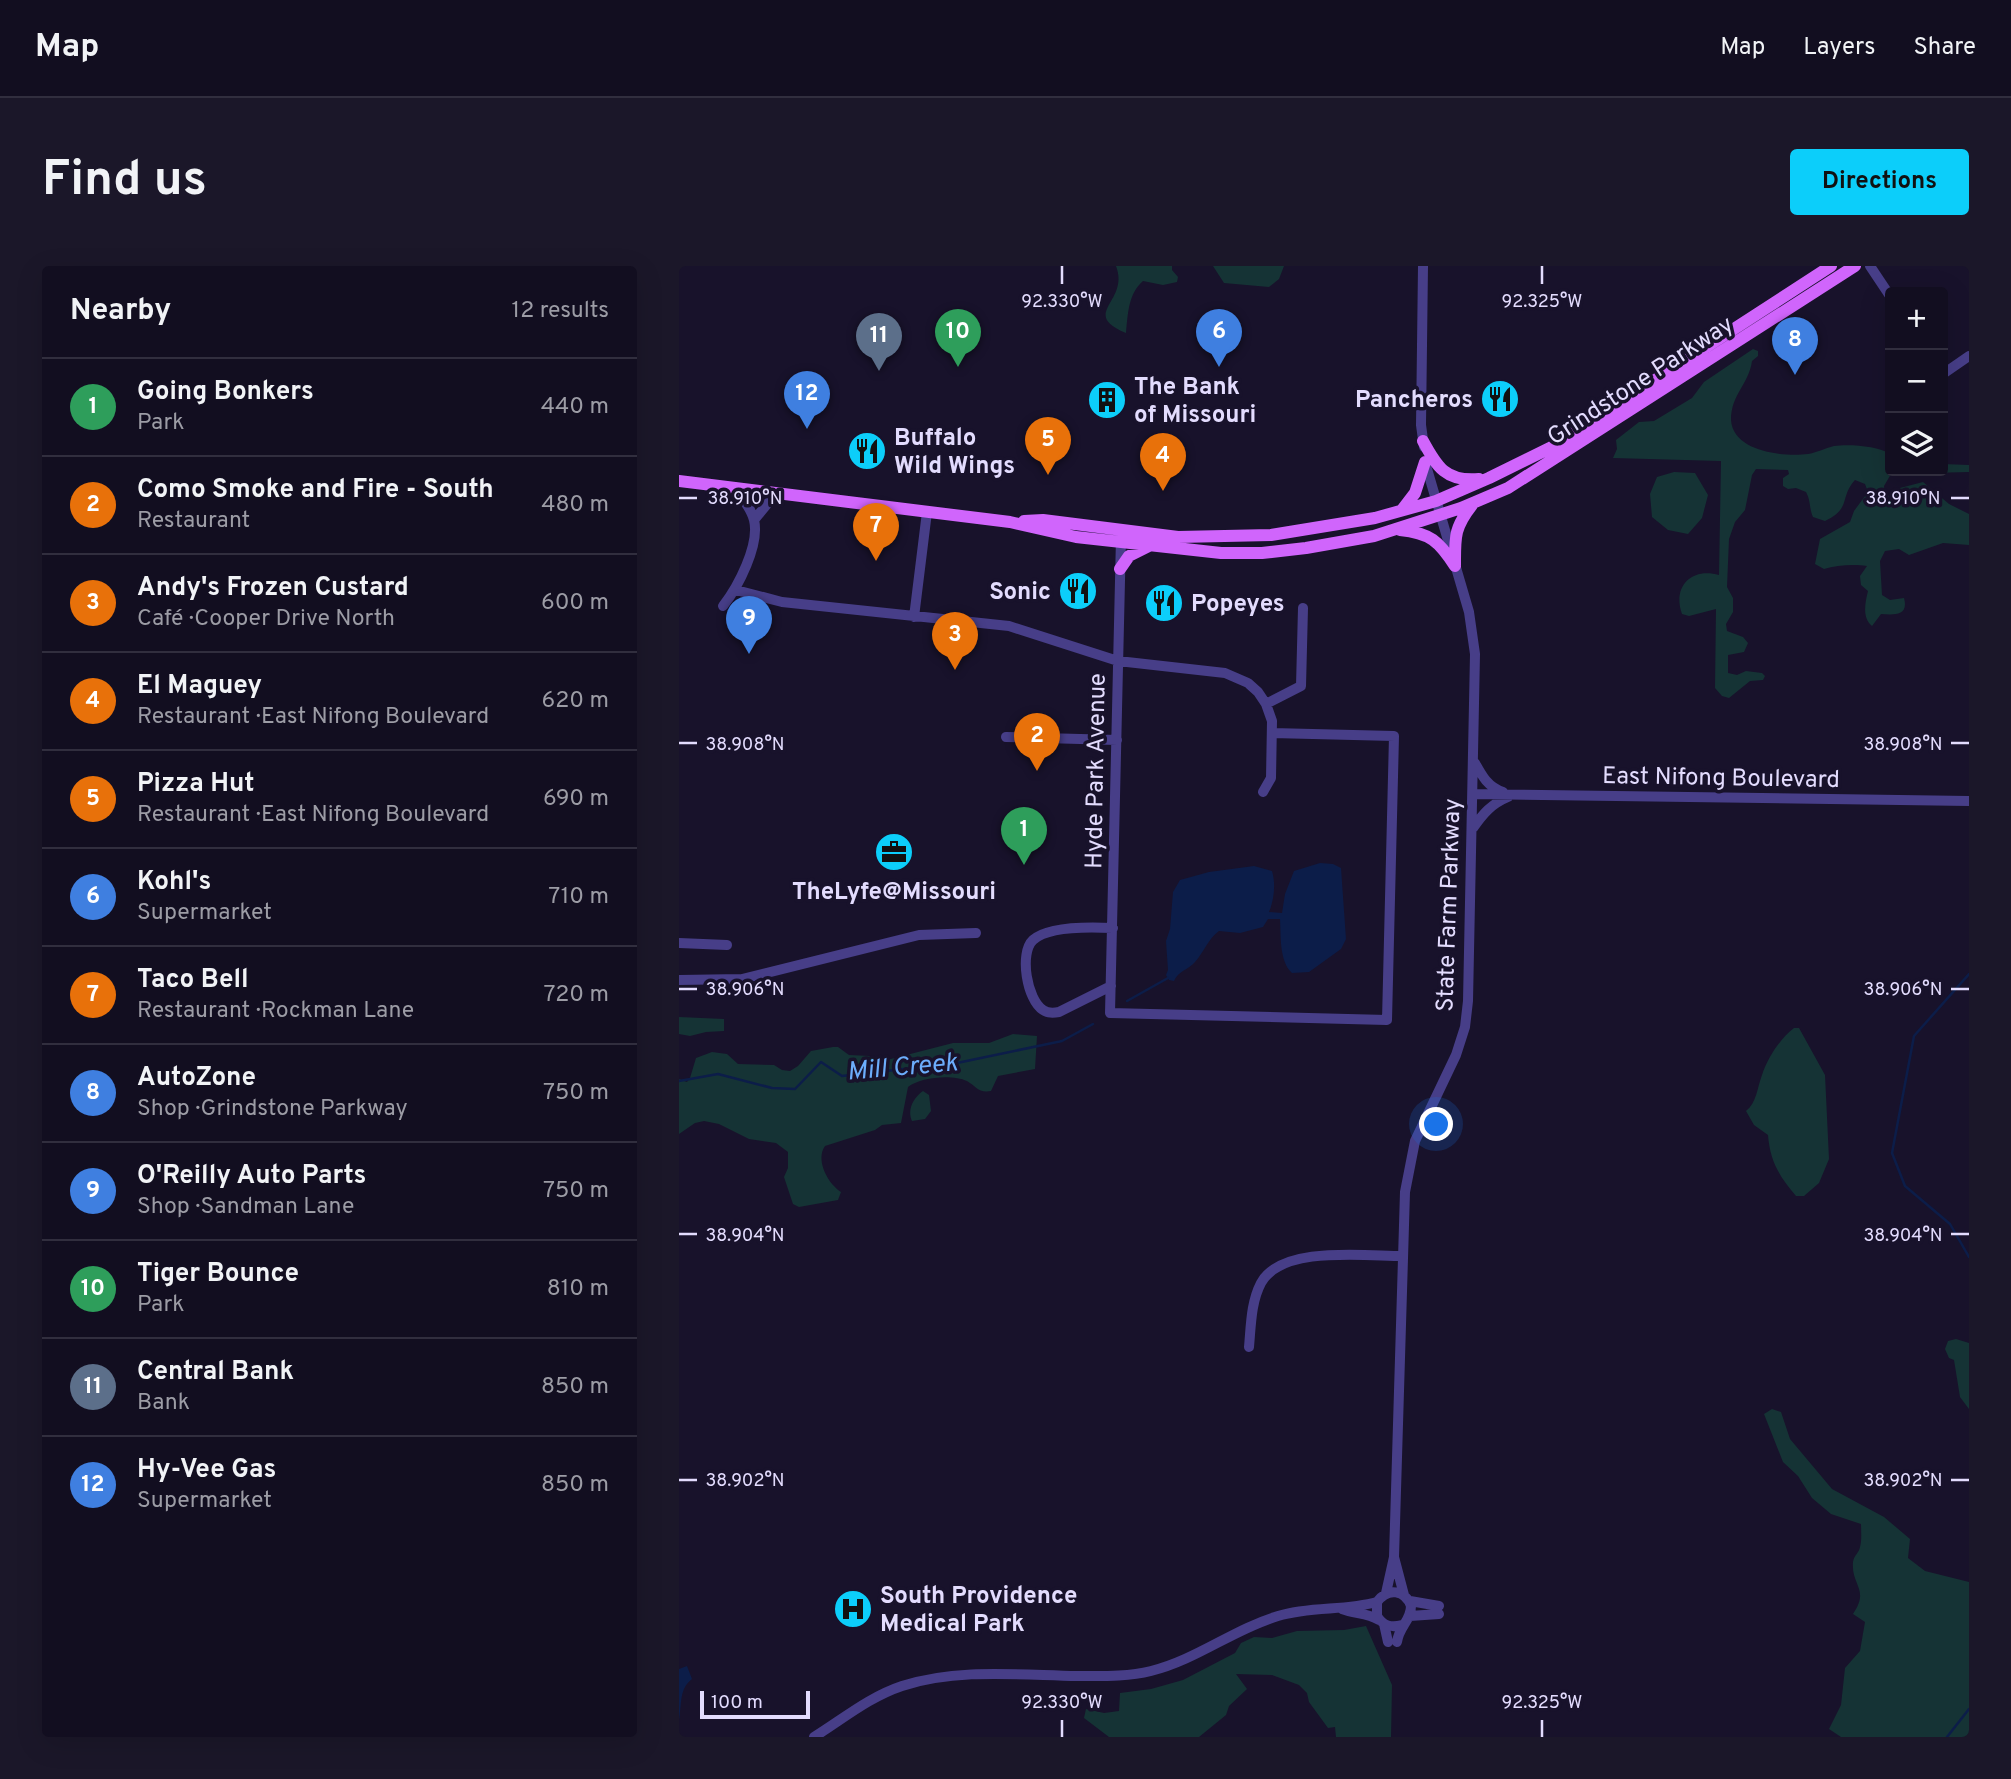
<!DOCTYPE html>
<html lang="en">
<head>
<meta charset="utf-8">
<style>
	body { margin:0; font-family:Overpass,sans-serif; background:#1b1729; color:#f1f3f6 }
	.controls { position:absolute; right:21px; top:21px; display:grid; overflow:hidden; border-radius:7px; box-shadow:0 7px 28px #0002 }
	.controls button { width:63px; height:63px; display:grid; place-items:center; padding:0; border:0; border-bottom:2px solid #312e3e; background:#120e20; color:#f1f3f6; font:35px sans-serif }
	.scale { position:absolute; left:21px; bottom:18px; width:110px; box-sizing:border-box; padding-left:7px; border:4px solid #e3dcfe; border-top:0; font-size:19px; line-height:24px; white-space:nowrap; color:#e3dcfe; -webkit-text-stroke:5px #18122b; paint-order:stroke }
	.you { position:absolute; left:758px; top:859px; width:24px; height:24px; margin:-18px; border:5px solid #fff; border-radius:50%; background:#1a73e8; box-shadow:0 0 0 10px #1a73e833 }
	.badge { display:grid; place-items:center; width:46px; height:46px; border-radius:50%; background:#0ccefa; color:#fff; font-size:23px; font-weight:700 }
	.pin { position:absolute; translate:-50% -58px; filter:drop-shadow(0 2px 4px #0008) }
	.pin::after { content:''; position:absolute; top:37px; width:24px; height:21px; background:inherit; clip-path:polygon(0 0,100% 0,50% 100%) }
	.list { margin:0; padding:0; list-style:none }
	h2 { display:flex; justify-content:space-between; align-items:center; height:91px; margin:0; padding:0 28px; font-size:30px }
	h2 small { font-size:23px; font-weight:400; color:#9c9ca5 }
	.list li { display:grid; grid-template-columns:46px 1fr auto; gap:21px; align-items:center; box-sizing:border-box; height:98px; padding:0 28px; border-top:2px solid #312e3e }
	.list b { display:block; font-size:26px; white-space:nowrap }
	.list p { margin:0; font-size:23px; white-space:nowrap; color:#9c9ca5 }
	.list em { font-size:23px; font-style:normal; color:#9c9ca5 }
	.icon { flex:none; width:38px; height:38px; fill:none; stroke:currentColor; stroke-width:2; stroke-linecap:round; stroke-linejoin:round }
	.map { position:relative; flex:none; width:1290px; height:1471px; overflow:hidden; border-radius:7px }
	header { display:flex; align-items:center; gap:42px; box-sizing:border-box; height:98px; padding:0 35px; background:#120e20; border-bottom:2px solid #312e3e }
	header strong { font-size:33px }
	nav { display:flex; gap:38px; margin-inline-start:auto; font-size:24px }
	.intro { display:flex; align-items:center; justify-content:space-between; box-sizing:border-box; height:168px; padding:0 42px }
	h1 { margin:0; font-size:49px }
	.button { padding:18px 32px; border-radius:7px; background:#0ccefa; color:#111; font-size:24px; font-weight:700 }
	main { display:flex; gap:42px; padding:0 42px }
	aside { flex:1; background:#120e20; border-radius:7px; box-shadow:0 7px 28px #0002 }
	.map>svg:first-child { display:block }
</style>
</head>
<body>
<header>
<strong>Map</strong>
<nav><a>Map</a><a>Layers</a><a>Share</a></nav>
</header>
<div class="intro"><h1>Find us</h1><a class="button">Directions</a></div>
<main>
<aside>
<h2>Nearby<small>12 results</small></h2>
<ul class="list">
<li><span class="badge" style="background:#2e9e5b">1</span><div><b>Going Bonkers</b><p>Park</p></div><em>440 m</em></li>
<li><span class="badge" style="background:#e8710a">2</span><div><b>Como Smoke and Fire - South</b><p>Restaurant</p></div><em>480 m</em></li>
<li><span class="badge" style="background:#e8710a">3</span><div><b>Andy's Frozen Custard</b><p>Café · Cooper Drive North</p></div><em>600 m</em></li>
<li><span class="badge" style="background:#e8710a">4</span><div><b>El Maguey</b><p>Restaurant · East Nifong Boulevard</p></div><em>620 m</em></li>
<li><span class="badge" style="background:#e8710a">5</span><div><b>Pizza Hut</b><p>Restaurant · East Nifong Boulevard</p></div><em>690 m</em></li>
<li><span class="badge" style="background:#3f7fe0">6</span><div><b>Kohl's</b><p>Supermarket</p></div><em>710 m</em></li>
<li><span class="badge" style="background:#e8710a">7</span><div><b>Taco Bell</b><p>Restaurant · Rockman Lane</p></div><em>720 m</em></li>
<li><span class="badge" style="background:#3f7fe0">8</span><div><b>AutoZone</b><p>Shop · Grindstone Parkway</p></div><em>750 m</em></li>
<li><span class="badge" style="background:#3f7fe0">9</span><div><b>O'Reilly Auto Parts</b><p>Shop · Sandman Lane</p></div><em>750 m</em></li>
<li><span class="badge" style="background:#2e9e5b">10</span><div><b>Tiger Bounce</b><p>Park</p></div><em>810 m</em></li>
<li><span class="badge" style="background:#5c6f8a">11</span><div><b>Central Bank</b><p>Bank</p></div><em>850 m</em></li>
<li><span class="badge" style="background:#3f7fe0">12</span><div><b>Hy-Vee Gas</b><p>Supermarket</p></div><em>850 m</em></li>
</ul>
</aside>
<div class="map">
<svg width="1290" height="1471" viewBox="0 0 1290 1471">
	<rect width="100%" height="100%" fill="#18122b"/>
	<path fill="#153335" d="M437 0H493V4L499 11 498 16 484 19 464 15C449 28 449 48 447 67 400 47 451 36 437 0Z
		M534 0H605L600 13 590 21 545 17Z
		M1074 83 1079 85V90L1073 95C1070 118 1052 128 1052 154 1054 186 1105 191 1129 188 1137 187 1146 182 1155 180 1171 178 1199 180 1211 188V205H1264V198L1290 199V206L1212 208 1205 220 1206 228 1211 229 1221 222 1244 216 1270 238 1290 248V279L1264 277 1230 289 1220 283 1206 285 1201 295 1203 329 1211 334 1225 332C1230 350 1215 349 1202 348L1193 360C1183 352 1186 337 1189 325L1182 319 1181 310 1188 300C1175 298 1158 299 1145 303L1136 298 1141 273 1171 256 1175 245 1189 226 1186 218 1176 214C1160 232 1173 242 1146 255L1134 251C1130 242 1132 235 1127 226L1117 222 1109 223 1104 220V212L1110 208 1109 204 1077 203 1073 209 1066 244 1056 256 1050 273 1048 321 1054 332V346L1047 358 1048 365 1064 371 1069 377 1065 386 1049 389V407L1058 409 1067 405 1083 407 1086 410 1084 414 1071 415 1050 432 1043 430 1036 422 1037 343 1010 350 1003 348C993 320 1013 301 1040 309L1042 195 934 192 938 183 937 174 960 156 975 155 1013 132 1025 116Z
		M995 206 1016 207 1029 229 1023 252 1009 268 989 264 973 251 971 228 978 211Z
		M0 751 45 753V765L27 766 11 770 0 768Z
		M1115 762H1120L1146 809 1150 893 1140 917 1125 930H1117C1100 910 1091 895 1089 869L1075 859 1067 845C1078 836 1078 822 1083 809 1089 791 1101 773 1115 762Z
		M334 768 358 770 356 803 319 810 312 825C299 827 298 821 288 815 273 808 241 811 229 821L222 857 203 859 196 864 146 880C136 894 149 918 162 926L159 934 120 941 114 938 105 911 109 902V886L97 877 70 873 40 858 25 855 16 857 0 868V813L8 816 11 812 17 792 33 786 48 788 59 798 95 799 103 804 111 805 119 800 132 785 154 781H159L170 789 191 790 204 795 274 777H310Z
		M244 825 250 829 252 845 246 853 233 855C228 844 234 832 244 825Z
		M1277 1073 1290 1077V1143L1281 1131 1275 1094 1270 1092 1266 1083 1269 1075Z
		M1093 1143 1102 1146 1111 1173 1153 1223 1205 1251 1231 1273 1229 1292 1246 1305 1290 1316V1471H1162L1150 1463 1162 1439 1166 1402 1181 1385 1186 1356 1174 1348C1191 1323 1172 1320 1174 1296 1175 1289 1180 1287 1181 1281 1183 1274 1182 1265 1182 1258L1152 1248 1133 1232 1119 1210 1104 1196 1085 1148Z
		M687 1360 713 1419 712 1471H657L656 1461 649 1462 630 1436 628 1427 620 1419 593 1409 557 1408 568 1423 550 1440 547 1449 520 1471H430L405 1452 407 1443 425 1447 440 1445 441 1427 472 1423 504 1414 556 1387 562 1377 575 1371 593 1372 618 1365 665 1364Z"/>
	<path fill="#0c1d49" d="M641 597 654 598 662 602 667 673 662 683 630 706 613 707C600 695 602 669 601 653H589L584 661 561 667 540 665C529 673 525 686 516 696 509 704 499 705 495 715L490 714 487 709 489 704 487 675 491 663 494 626 501 614 530 606 575 600 593 605C597 618 595 634 590 646L603 647 606 628 615 605Z
		M8 1400 13 1413C0 1423 3 1437 0 1454V1403Z"/>
	<g fill="none" stroke-linecap="round" stroke-linejoin="round">
		<path stroke="#0c1d49" stroke-width="2.5" d="M1290 708 1235 770 1213 887 1226 920 1271 958 1290 991
			M448 735 489 712
			M0 815 39 808 93 822 116 823 142 796 163 810 278 797 383 775 414 758
			M1268 1471 1290 1443"/>
		<path stroke="#473e88" stroke-width="10" d="M744 0 742 159 745 181
			M1191 0 1211 30
			M1264 108 1290 90
			M75 254 89 237 102 227
			M442 271 431 747 708 754 715 470 593 467
			M57 324 103 336 330 360 439 395 546 407 569 417 579 426 587 438 593 455 592 512 584 526
			M44 340C59 321 81 279 75 254 72 242 62 230 55 221
			M235 351 248 246
			M587 438 622 420 624 342
			M327 471 438 474
			M796 497C803 510 809 521 824 526
			M794 528 1290 535
			M794 562C804 548 812 538 829 531
			M0 677 48 679
			M0 714 63 713 240 669 297 667
			M432 720 380 746C375 747 368 747 364 744 348 734 340 687 354 674 369 660 414 661 434 662
			M570 1081C572 1059 572 1036 582 1017 602 979 687 990 723 990
			M707 1327 715 1291
			M725 1329 715 1291 726 926 736 875 777 789 786 761 789 735 796 388 790 346 746 196
			M731 1335 760 1340
			M663 1343C676 1348 688 1347 700 1354
			M731 1350 760 1348
			M705 1358 709 1376
			M718 1376C720 1360 732 1355 732 1340 726 1324 709 1321 698 1336V1350C704 1360 712 1362 723 1359
			M135 1471C164 1453 190 1431 223 1420 278 1402 340 1409 398 1410 422 1410 448 1411 472 1405 517 1394 555 1363 599 1350 632 1340 666 1345 698 1336"/>
		<path stroke="#d065fc" stroke-width="12" d="M744 175C758 201 767 216 800 213
			M0 215 331 256 397 271 542 287H583L627 282 695 270 782 242 829 222 1176 0
			M723 244 736 227 746 196
			M345 255 364 254 499 271 592 269 696 252 757 235 810 212 871 182 1152 0
			M721 264C751 267 760 275 776 300
			M776 299C776 271 775 262 793 239
			M441 303 450 290 470 280"/>
	</g>
	<path fill="none" stroke="#e3dcfe" stroke-width="2.5" d="M383 0V18M863 0V18M0 232H18M1272 232H1290M0 477H18M1272 477H1290M0 723H18M1272 723H1290M0 968H18M1272 968H1290M0 1214H18M1272 1214H1290M383 1454V1471M863 1454V1471"/>
	<defs>
		<symbol id="restaurant-disc" viewBox="-11 -11 22 22"><circle r="9.5" fill="#0ccefa" stroke="#18122b"/><path d="M-5-6h1v4h1v-4h1v4h1v-4h1v5L-1.5 .5V6h-2V.5L-5-1ZM5-6V6H3V1.5H1.5Q1.5-4 5-6Z" fill="#111"/></symbol>
		<symbol id="building-disc" viewBox="-11 -11 22 22"><circle r="9.5" fill="#0ccefa" stroke="#18122b"/><path d="M-4-6H4V6H1V3H-1V6H-4ZM-2.5-4.3h1.7v1.8h-1.7ZM.8-4.3h1.7v1.8H.8ZM-2.5-1h1.7V.8h-1.7ZM.8-1h1.7V.8H.8Z" fill="#111"/></symbol>
		<symbol id="office-disc" viewBox="-11 -11 22 22"><circle r="9.5" fill="#0ccefa" stroke="#18122b"/><path d="M-6-3h4V-5.5h4V-3h4V5H-6ZM-1-4.5V-3h2v-1.5ZM-6 0V1H6V0Z" fill="#111"/></symbol>
		<symbol id="hospital-disc" viewBox="-11 -11 22 22"><circle r="9.5" fill="#0ccefa" stroke="#18122b"/><path d="M-5-5h3v3.5h4V-5h3V5h-3V1.5h-4V5h-3Z" fill="#111"/></symbol>
	</defs>
	<g fill-rule="evenodd">
		<use href="#restaurant-disc" x="799" y="111" width="44" height="44"/>
		<use href="#building-disc" x="406" y="112" width="44" height="44"/>
		<use href="#restaurant-disc" x="166" y="163" width="44" height="44"/>
		<use href="#restaurant-disc" x="377" y="303" width="44" height="44"/>
		<use href="#restaurant-disc" x="463" y="315" width="44" height="44"/>
		<use href="#office-disc" x="193" y="564" width="44" height="44"/>
		<use href="#hospital-disc" x="152" y="1321" width="44" height="44"/>
	</g>
	<g text-anchor="middle" stroke-width="7" stroke-linejoin="round" paint-order="stroke">
		<g font-size="24" fill="#e3dcfe" stroke="#18122b">
			<text transform="translate(961 114) rotate(-33)" y="8">Grindstone Parkway</text>
			<text transform="translate(416 505) rotate(-89)" y="8">Hyde Park Avenue</text>
			<text transform="translate(1042 511) rotate(1)" y="8">East Nifong Boulevard</text>
			<text transform="translate(769 639) rotate(-88)" y="8">State Farm Parkway</text>
		</g>
		<g font-size="24" font-weight="bold" fill="#e3dcfe" stroke="#18122b" text-anchor="start">
			<text x="455" y="128">The Bank<tspan x="455" dy="28">of Missouri</tspan></text>
			<text x="794" y="141" text-anchor="end">Pancheros</text>
			<text x="215" y="179">Buffalo<tspan x="215" dy="28">Wild Wings</tspan></text>
			<text x="372" y="333" text-anchor="end">Sonic</text>
			<text x="512" y="345">Popeyes</text>
			<text x="215" y="633" text-anchor="middle">TheLyfe@Missouri</text>
			<text x="201" y="1337">South Providence<tspan x="201" dy="28">Medical Park</tspan></text>
		</g>
		<g font-size="26" font-style="italic" fill="#6cadfc" stroke="#18122b">
			<text transform="translate(223 800) rotate(-5)" y="9">Mill Creek</text>
		</g>
	</g>
	<g font-size="18" text-anchor="middle" fill="#e3dcfe" stroke="#18122b" stroke-width="7" stroke-linejoin="round" paint-order="stroke">
		<text x="383" y="41">92.330°W</text>
		<text x="863" y="41">92.325°W</text>
		<text x="66" y="238">38.910°N</text>
		<text x="1224" y="238">38.910°N</text>
		<text x="66" y="484">38.908°N</text>
		<text x="1224" y="484">38.908°N</text>
		<text x="66" y="729">38.906°N</text>
		<text x="1224" y="729">38.906°N</text>
		<text x="66" y="975">38.904°N</text>
		<text x="1224" y="975">38.904°N</text>
		<text x="66" y="1220">38.902°N</text>
		<text x="1224" y="1220">38.902°N</text>
		<text x="383" y="1442">92.330°W</text>
		<text x="863" y="1442">92.325°W</text>
	</g>
</svg>
<div class="controls">
<button>+</button>
<button>−</button>
<button><svg class="icon" aria-label="layers" viewBox="0 0 24 24"><path d="M12 4l9 5-9 5-9-5zM3 14l9 5 9-5"/></svg></button>
</div>
<div class="scale">100 m</div>
<div class="you"></div>
<div class="pin badge" style="left:345px;top:599px;background:#2e9e5b">1</div>
<div class="pin badge" style="left:358px;top:505px;background:#e8710a">2</div>
<div class="pin badge" style="left:276px;top:404px;background:#e8710a">3</div>
<div class="pin badge" style="left:484px;top:225px;background:#e8710a">4</div>
<div class="pin badge" style="left:369px;top:209px;background:#e8710a">5</div>
<div class="pin badge" style="left:540px;top:101px;background:#3f7fe0">6</div>
<div class="pin badge" style="left:197px;top:295px;background:#e8710a">7</div>
<div class="pin badge" style="left:1116px;top:109px;background:#3f7fe0">8</div>
<div class="pin badge" style="left:70px;top:388px;background:#3f7fe0">9</div>
<div class="pin badge" style="left:279px;top:101px;background:#2e9e5b">10</div>
<div class="pin badge" style="left:200px;top:105px;background:#5c6f8a">11</div>
<div class="pin badge" style="left:128px;top:163px;background:#3f7fe0">12</div>
</div>
</main>
</body>
</html>
